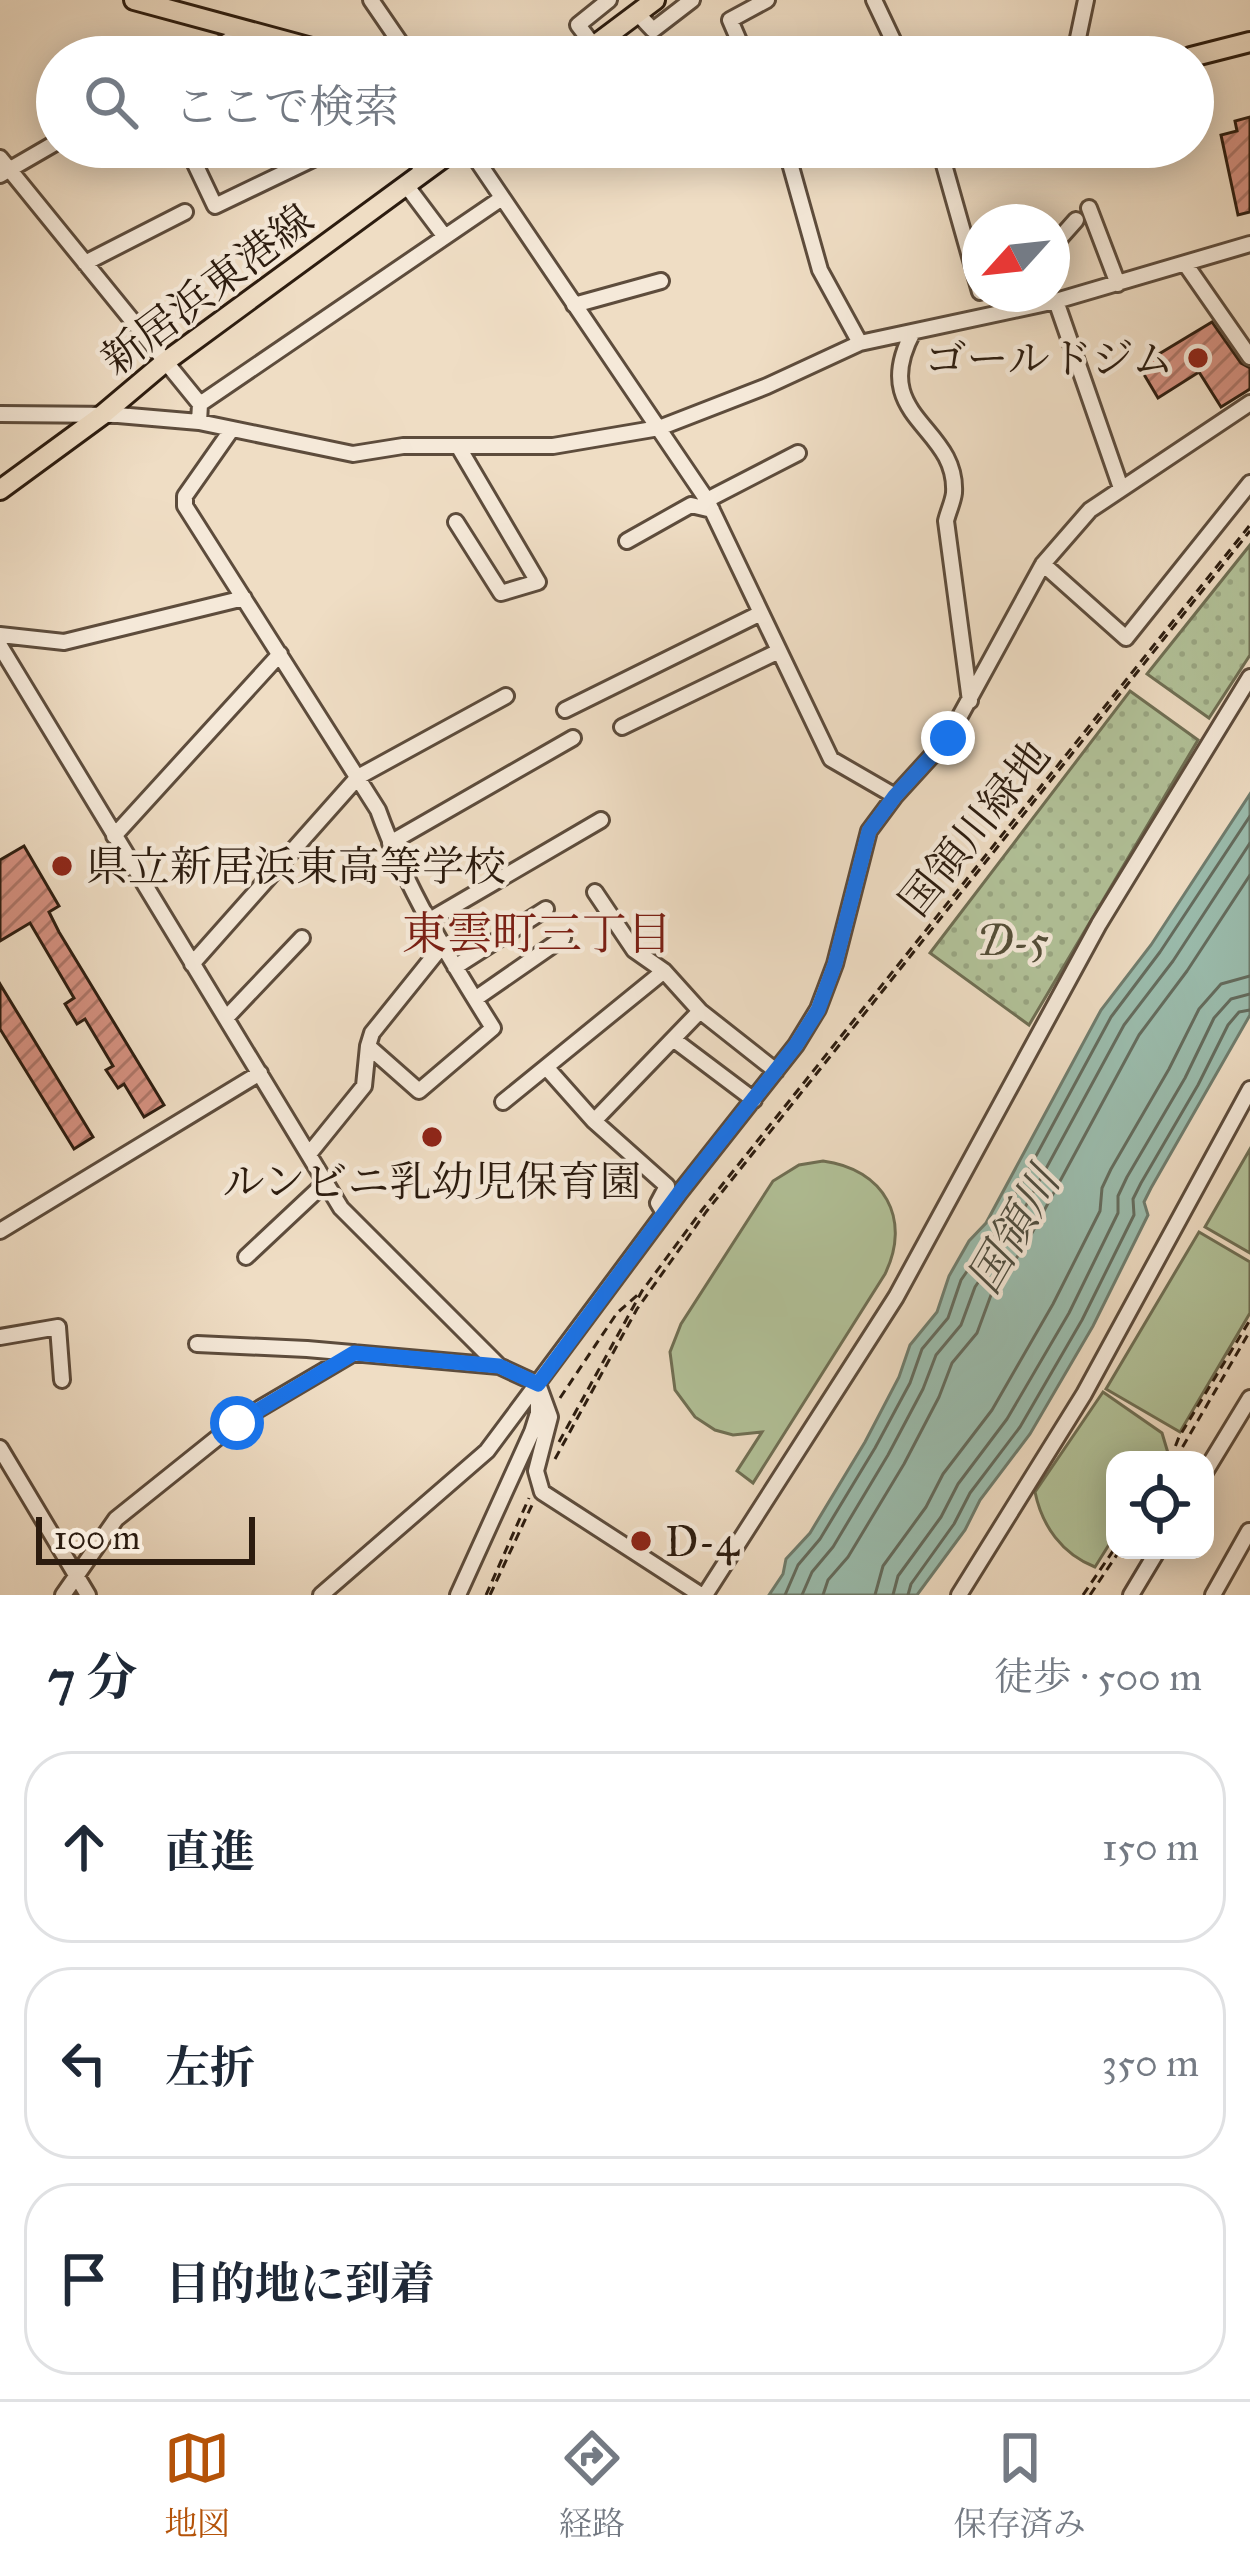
<!DOCTYPE html>
<html lang="ja">
<head>
<meta charset="utf-8">
<style>
	body { margin:0; font-family:"IM FELL Great Primer","Noto Serif JP",serif; background:#f2f2f3; color:#1f2937 }
	.controls { position:absolute; right:36px; bottom:36px; display:grid; overflow:hidden; border-radius:24px; box-shadow:0 6px 30px #0003 }
	.controls button { width:108px; height:108px; display:grid; place-items:center; padding:0; border:0; border-bottom:3px solid #e0e1e3; background:#fff; color:#1f2937; font:60px sans-serif }
	.compass { position:absolute; left:962px; top:204px; width:108px; height:108px; border-radius:50%; background:#fff; box-shadow:0 6px 30px #0003; rotate:243deg }
	.scale { position:absolute; left:36px; bottom:30px; width:219px; box-sizing:border-box; padding-left:12px; border:6px solid #2c1c0f; border-top:0; font-size:33px; line-height:42px; white-space:nowrap; color:#2c1c0f; -webkit-text-stroke:9px #f5e9d9; paint-order:stroke }
	.stop { position:absolute; width:36px; height:36px; margin:-27px; border:9px solid #1a73e8; border-radius:50%; background:#fff }
	.stop.end { background:#1a73e8; border-color:#fff; box-shadow:0 3px 12px #0008 }
	.list { margin:0; padding:0; list-style:none }
	h2 { display:flex; justify-content:space-between; align-items:center; height:156px; margin:0; padding:0 48px; font-size:51px }
	h2 small { font-size:39px; font-weight:400; color:#747a83 }
	.list li { display:grid; grid-template-columns:78px 1fr auto; gap:36px; align-items:center; box-sizing:border-box; height:192px; margin:0 24px 24px; padding:0 24px; border:3px solid #e0e1e3; border-radius:48px }
	.list b { display:block; font-size:45px; white-space:nowrap }
	.list em { font-size:39px; font-style:normal; color:#747a83 }
	.icon { flex:none; width:66px; height:66px; fill:none; stroke:currentColor; stroke-width:2; stroke-linecap:round; stroke-linejoin:round }
	.map { position:relative; flex:none; width:1250px; height:1595px; overflow:hidden }
	.search { position:absolute; background:#fff; box-shadow:0 6px 30px #0003; left:36px; right:36px; top:36px; height:132px; display:flex; align-items:center; gap:30px; box-sizing:border-box; padding:0 42px; border-radius:66px; color:#747a83; font-size:45px }
	.sheet { height:804px; background:#fff }
	nav { display:flex; justify-content:space-around; align-items:center; box-sizing:border-box; height:168px; border-top:3px solid #e0e1e3; background:#fff; font-size:33px; color:#747a83 }
	nav a { display:grid; justify-items:center; gap:6px }
	nav .on { color:#b45309 }
	.map>svg:first-child { display:block }
</style>
</head>
<body>
<div class="map">
<svg width="1250" height="1595" viewBox="0 0 1250 1595">
	<defs>
		<pattern id="park-dots" width="8" height="8" patternUnits="userSpaceOnUse" patternTransform="scale(3)"><rect width="8" height="8" fill="#b2c299"/><path d="M2 2h.1M6 6h.1" fill="none" stroke="#99a683" stroke-width="1.8" stroke-linecap="round"/></pattern>
		<pattern id="building-hatch" width="6" height="6" patternUnits="userSpaceOnUse" patternTransform="scale(3)"><rect width="6" height="6" fill="#d59080"/><path d="M-1 1l2-2M0 6l6-6M5 7l2-2" fill="none" stroke="#ad7567"/></pattern>
	</defs>
	<rect width="100%" height="100%" fill="#efddc4"/>
	<filter id="stains"><feTurbulence type="fractalNoise" baseFrequency=".00167" numOctaves="4"/><feColorMatrix values="0 0 0 0 .2 0 0 0 0 .09 0 0 0 0 .02 0 0 0 .5 -.17"/></filter>
	<radialGradient id="worn" r=".72"><stop offset=".6" stop-color="#630" stop-opacity="0"/><stop offset="1" stop-color="#630" stop-opacity=".3"/></radialGradient>
	<path fill="#b2c299" stroke="#6f6f54" stroke-width="3" d="M1250 1149V1253L1205 1227Z
		M823 1161C884 1169 912 1219 885 1274L753 1483 737 1471 762 1432 733 1435 715 1430 695 1417 675 1390 670 1352 681 1324 773 1181 799 1165Z
		M1199 1232 1250 1262V1313L1180 1432 1106 1389Z
		M1103 1392 1162 1433 1168 1453 1163 1460H1115V1535L1095 1567C1062 1554 1042 1526 1035 1492Z"/>
	<path fill="url(#park-dots)" stroke="#6f6f54" stroke-width="3" d="M1250 545V655L1209 718 1147 674Z
		M1130 691 1198 740 1029 1025 930 953Z"/>
	<path fill="#9bbdae" stroke="#6f7d6e" stroke-width="3" d="M1250 794V1015L1151 1188 1144 1202 1148 1215 1093 1326 1030 1434 980 1500 965 1530 917 1595H769L783 1574 786 1559 810 1533 865 1442 899 1377 910 1345 937 1312 949 1276 969 1241 986 1223 1101 1010 1151 945Z"/>
	<g fill="none" stroke-linecap="round" stroke-linejoin="round">
		<path stroke="#646c5e" stroke-width="3" d="M785 1595 798 1565 820 1539 875 1448 910 1383 922 1349 948 1318 961 1280 997 1228 1111 1017 1160 952 1250 816
			M802 1595 812 1572 833 1547 888 1455 923 1389 936 1355 961 1325 975 1287 1010 1235 1124 1025 1173 961 1250 843
			M823 1595 828 1580 848 1557 904 1464 939 1397 952 1363 977 1333 991 1295 1026 1244 1139 1035 1187 971 1250 875
			M875 1595 883 1566 926 1507 943 1474 992 1410 1053 1304 1100 1211 1102 1188 1111 1169 1169 1069 1199 1009 1221 984 1250 976
			M893 1595 898 1576 941 1517 958 1484 1007 1419 1069 1313 1118 1213V1196L1127 1177 1185 1078 1214 1018 1231 999 1250 994
			M908 1595 911 1584 954 1524 970 1493 1020 1427 1082 1320 1134 1215 1133 1199 1141 1183 1198 1085 1228 1025 1239 1012 1250 1010"/>
	</g>
	<path fill="url(#building-hatch)" stroke="#2c1c0f" stroke-width="3" d="M1250 117V212L1238 215 1221 135 1237 131 1235 121Z
		M1212 322 1241 363 1250 368V389L1221 407 1199 372 1158 398 1139 366Z
		M24 846 59 906 49 912 59 932 164 1105 144 1117 124 1084 118 1088 106 1070 113 1066 85 1019 77 1024 65 1004 74 998 30 923 0 941V860Z
		M0 984 93 1137 74 1149 0 1029Z"/>
	<g fill="none" stroke-linecap="round" stroke-linejoin="round">
		<defs>
			<path id="minor" d="M371 0 410 57
				M874 0 901 57
				M637 13 653 30 692 0
				M594 46 578 25 609 0
				M201 57 244 31
				M746 57 730 20 767 0
				M1074 57 1086 0
				M187 147 215 206 338 147
				M404 147 424 171
				M468 147 707 500 831 759 895 796
				M939 147 980 292
				M0 158 200 404
				M0 175 57 142
				M406 185 445 237
				M1089 208 1118 284
				M1052 247 1076 220
				M85 263 185 212
				M1186 265 1250 357
				M1056 301 1121 488
				M574 305 661 281
				M913 332C867 418 958 425 954 493 953 502 948 512 946 521L970 701
				M860 343 1056 301 1250 244
				M0 414 118 415 199 422 353 454 403 446H553L659 428 767 386 860 343 820 270 786 149
				M199 422 200 404 502 198
				M232 429 185 496V506L378 810C406 888 449 958 493 1028L419 1091 368 1046 364 1086 309 1154
				M707 500 798 453
				M456 522 501 593 538 582 458 446
				M627 541 691 505 712 510
				M1043 564 1126 638 1250 483
				M0 635 64 642 244 598
				M0 646 341 1208 499 1366 538 1384 550 1417 536 1471 542 1492 701 1595
				M565 710 761 613
				M622 727 779 651
				M114 836 280 654
				M390 843 573 738
				M428 921 601 820
				M192 964 358 777 506 696
				M455 967 546 909
				M664 971 700 1011 776 1071
				M475 999 563 938
				M226 1018 302 938
				M673 1039 754 1100
				M368 1046 372 1033 442 946
				M546 1067 594 1121 667 1186 658 1203 664 1213
				M503 1102 664 971 634 950 595 892
				M594 1121 700 1011
				M0 1231 260 1073
				M246 1257 326 1182
				M0 1337 58 1327 62 1380
				M197 1344 307 1349 499 1366
				M0 1448 88 1595
				M1205 1472 1250 1398
				M63 1595 116 1519 237 1422 354 1353
				M321 1595 487 1451 680 1192 796 1045 818 1009 835 964 869 831 895 796 948 738 1043 564 1090 510 1250 403
				M458 1595 532 1432 538 1413V1395
				M705 1595 896 1297 1099 924 1250 677
				M959 1595 1084 1394 1250 1089
				M1131 1595 1158 1550
				M1213 1595 1249 1531"/>
			<path id="major" d="M134 0 345 57
				M579 57 655 0
				M1191 57 1250 42
				M703 147 789 156 849 147
				M0 490 101 416 165 362 458 147"/>
		</defs>
		<use href="#minor" stroke="#5d4c3c" stroke-width="20"/>
		<use href="#major" stroke="#2c1c0f" stroke-width="24"/>
		<path stroke="#2c1c0f" stroke-width="3" stroke-dasharray="9 6" stroke-linecap="butt" d="M560 1398 617 1313 641 1292
			M559 1442 642 1291 702 1210 1250 525
			M555 1459 637 1309 706 1212 1250 531
			M1170 1460 1179 1437 1250 1320
			M1175 1460 1250 1331
			M486 1595 529 1498
			M490 1595 532 1505
			M1083 1595 1115 1548
			M1090 1595 1120 1550"/>
		<use href="#minor" stroke="#f5e9d9" stroke-width="14"/>
		<use href="#major" stroke="#efddc4" stroke-width="18"/>
	</g>
	<g fill="none" stroke-linecap="round" stroke-linejoin="round">
		<path stroke="#1a73e8" stroke-width="15" d="M237 1423 354 1353 499 1366 538 1384 680 1192 796 1045 818 1010 835 964 869 831 895 796 948 738"/>
	</g>
	<g fill="#8f2418" stroke="#f5e9d9" stroke-width="4.5">
		<circle cx="1198" cy="358" r="12"/>
		<circle cx="62" cy="866" r="12"/>
		<circle cx="432" cy="1137" r="12"/>
		<circle cx="641" cy="1541" r="12"/>
	</g>
	<g text-anchor="middle" stroke-width="9" stroke-linejoin="round" paint-order="stroke">
		<g font-size="42" fill="#2c1c0f" stroke="#f5e9d9">
			<text transform="translate(207 289) rotate(-37)" y="15">新居浜東港線</text>
			<text transform="translate(974 828) rotate(-51)" y="15">国領川緑地</text>
		</g>
		<g font-size="42" fill="#2c1c0f" stroke="#f5e9d9" text-anchor="start">
			<text x="1174" y="373" text-anchor="end">ゴールドジム</text>
			<text x="86" y="881">県立新居浜東高等学校</text>
			<text x="432" y="1196" text-anchor="middle">ルンビニ乳幼児保育園</text>
			<text x="665" y="1556">D-4</text>
		</g>
		<g font-size="42" font-style="italic" fill="#544e38" stroke="#f5e9d9">
			<text x="1013" y="955">D-5</text>
		</g>
		<g font-size="45" fill="#7a1f14" stroke="#f5e9d9">
			<text x="537" y="949">東雲町三丁目</text>
		</g>
		<g font-size="45" font-style="italic" fill="#4d4c3f" stroke="#f5e9d9">
			<text transform="translate(1013 1230) rotate(-60)" y="16">国領川</text>
		</g>
	</g>
	<rect width="100%" height="100%" filter="url(#stains)"/>
	<rect width="100%" height="100%" fill="url(#worn)"/>
</svg>
<div class="controls">
<button><svg class="icon" aria-label="locate" viewBox="0 0 24 24"><circle cx="12" cy="12" r="6"/><path d="M12 2v4M12 18v4M2 12h4M18 12h4"/></svg></button>
</div>
<svg class="compass" viewBox="-18 -18 36 36"><path d="M0-13l5 13h-10z" fill="#e53935"/><path d="M0 13l5-13h-10z" fill="#747a83"/></svg>
<div class="scale">100 m</div>
<div class="stop" style="left:237px;top:1423px"></div>
<div class="stop end" style="left:948px;top:738px"></div>
<div class="search"><svg class="icon" aria-label="search" viewBox="0 0 24 24"><circle cx="10" cy="10" r="6"/><path d="M15 15l6 6"/></svg>ここで検索</div>
</div>
<section class="sheet">
<h2>7 分<small>徒歩 · 500 m</small></h2>
<ul class="list">
<li><svg class="icon" aria-label="ahead" viewBox="0 0 24 24"><path d="M12 20V5M6 11l6-6 6 6"/></svg><div><b>直進</b></div><em>150 m</em></li>
<li><svg class="icon" aria-label="left" viewBox="0 0 24 24"><path d="M17 20v-9H6M10 6l-5 5 5 5"/></svg><div><b>左折</b></div><em>350 m</em></li>
<li><svg class="icon" aria-label="arrive" viewBox="0 0 24 24"><path d="M6 21V4h12l-3 4 3 4H6"/></svg><div><b>目的地に到着</b></div></li>
</ul>
</section>
<nav>
<a class="on"><svg class="icon" aria-label="map" viewBox="0 0 24 24"><path d="M3 6l6-2 6 2 6-2v14l-6 2-6-2-6 2zM9 4v14M15 6v14"/></svg>地図</a>
<a><svg class="icon" aria-label="directions" viewBox="0 0 24 24"><path d="M12 3l9 9-9 9-9-9zM9 14v-3h6M13 9l2 2-2 2"/></svg>経路</a>
<a><svg class="icon" aria-label="saved" viewBox="0 0 24 24"><path d="M7 4h10v16l-5-4-5 4z"/></svg>保存済み</a>
</nav>
</body>
</html>
